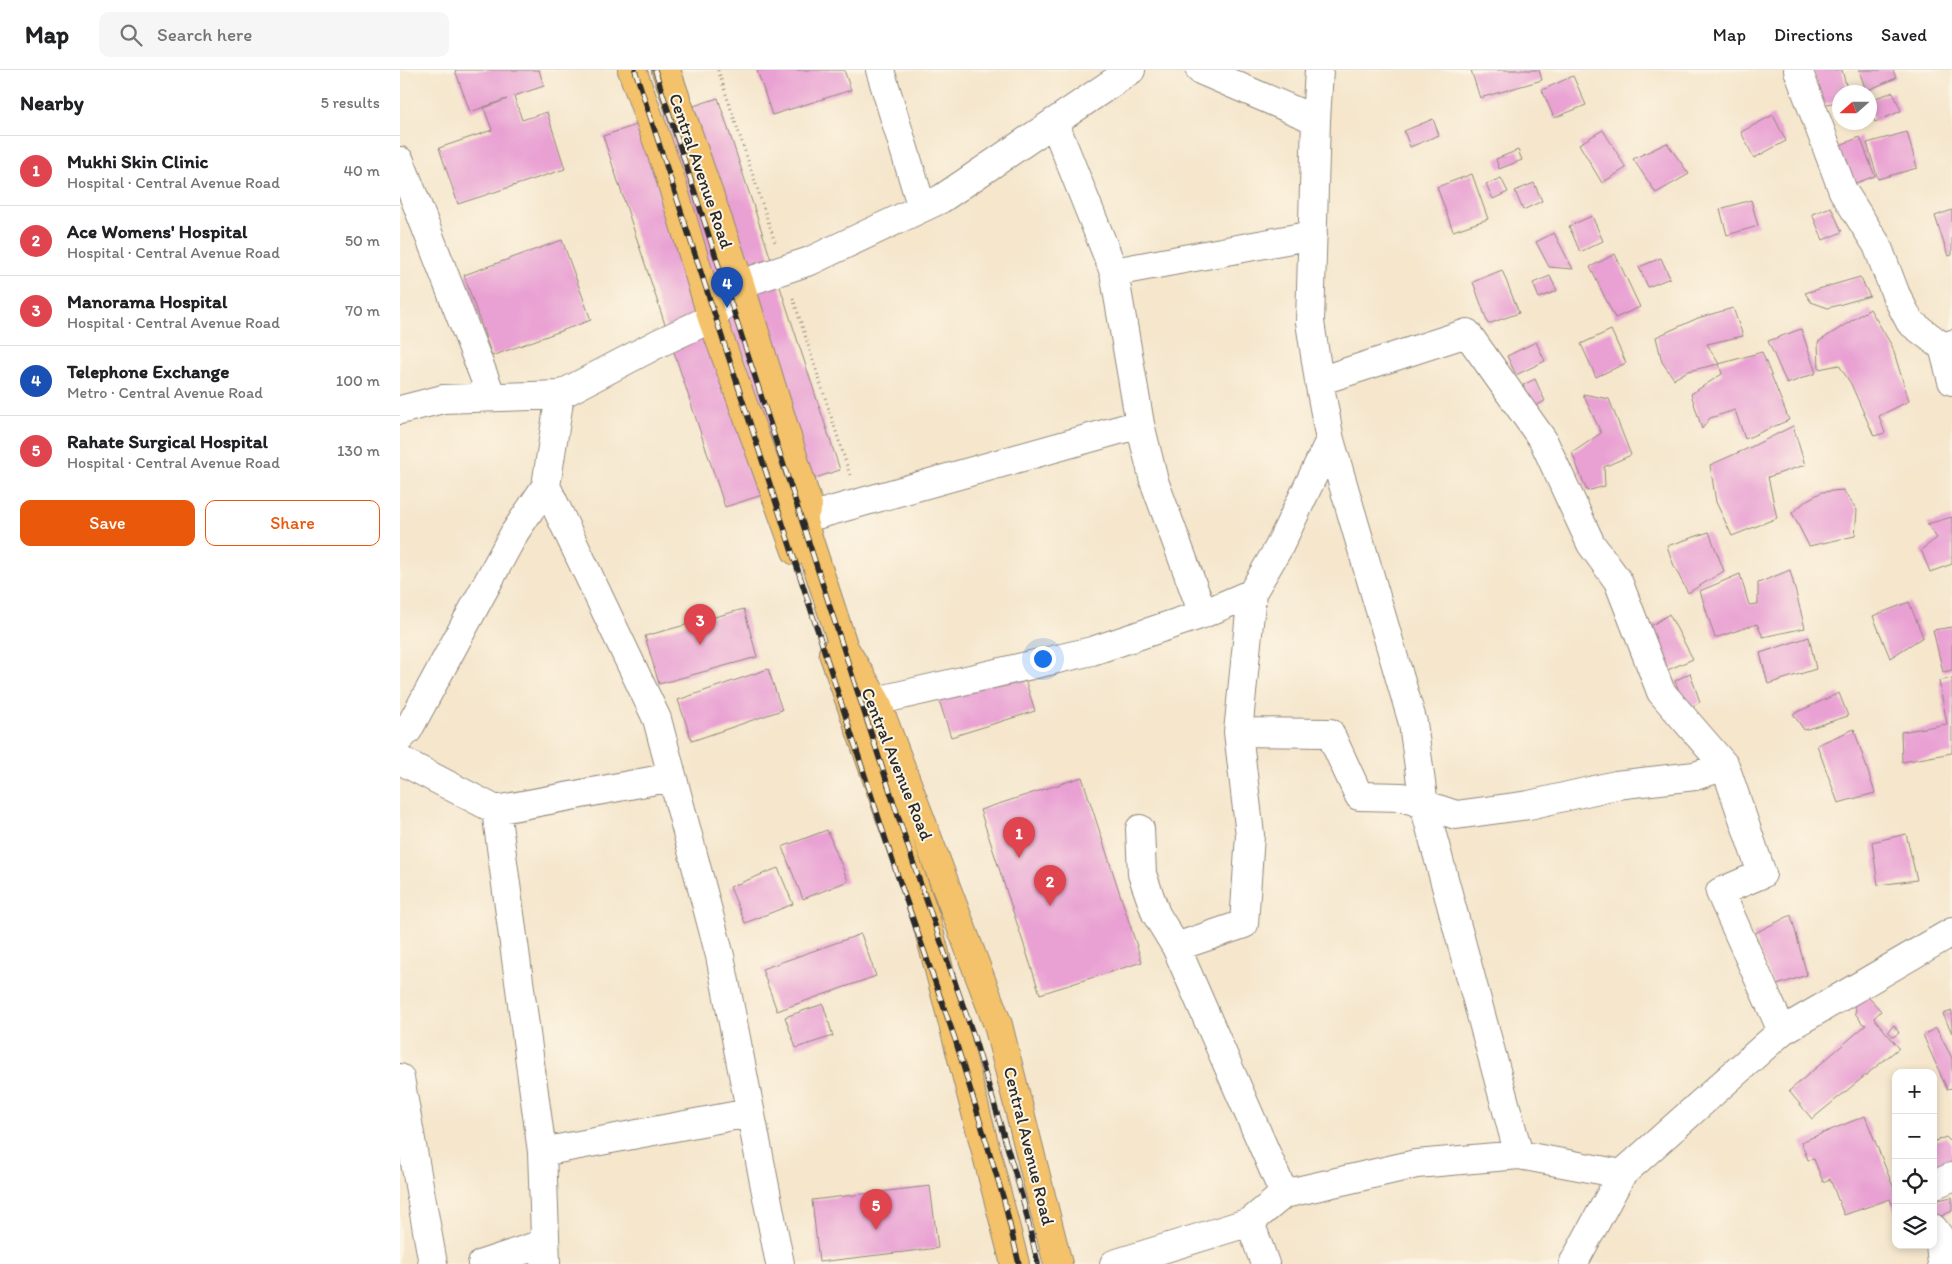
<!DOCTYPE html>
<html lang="en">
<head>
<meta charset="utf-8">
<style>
	body { margin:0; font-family:Itim,sans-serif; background:#f6f6f6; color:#202124 }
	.controls { position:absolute; right:15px; bottom:15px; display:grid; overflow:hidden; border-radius:10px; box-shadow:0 2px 8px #0003 }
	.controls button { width:45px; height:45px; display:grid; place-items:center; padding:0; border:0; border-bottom:1px solid #e0e0e0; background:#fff; color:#202124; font:25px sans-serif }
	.compass { position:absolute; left:1432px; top:15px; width:45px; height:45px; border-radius:50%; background:#fff; box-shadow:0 2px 8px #0003; rotate:249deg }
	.you { position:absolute; left:642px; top:588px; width:18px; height:18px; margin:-12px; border:4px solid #fff; border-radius:50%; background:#1a73e8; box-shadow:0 0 0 8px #1a73e833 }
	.badge { display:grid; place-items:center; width:32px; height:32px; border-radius:50%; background:#ea580c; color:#fff; font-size:16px; font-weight:700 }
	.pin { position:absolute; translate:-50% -41px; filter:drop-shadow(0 1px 2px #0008) }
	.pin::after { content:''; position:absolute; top:26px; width:18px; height:15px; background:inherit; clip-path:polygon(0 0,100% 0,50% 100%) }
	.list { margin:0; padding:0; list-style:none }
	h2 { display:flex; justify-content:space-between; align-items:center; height:65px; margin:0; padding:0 20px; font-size:21px }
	h2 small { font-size:16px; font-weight:400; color:#757577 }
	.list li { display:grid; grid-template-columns:32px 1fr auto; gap:15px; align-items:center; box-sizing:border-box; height:70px; padding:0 20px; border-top:1px solid #e0e0e0 }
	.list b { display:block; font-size:19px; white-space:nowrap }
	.list p { margin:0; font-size:16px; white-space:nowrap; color:#757577 }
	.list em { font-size:16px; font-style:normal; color:#757577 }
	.actions { display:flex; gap:10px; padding:15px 20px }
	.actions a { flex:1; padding:11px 0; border:1px solid #ea580c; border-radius:10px; text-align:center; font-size:18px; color:#ea580c }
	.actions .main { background:#ea580c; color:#fff }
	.icon { flex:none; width:28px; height:28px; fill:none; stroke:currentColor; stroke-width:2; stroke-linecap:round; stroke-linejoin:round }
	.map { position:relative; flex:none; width:1552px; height:1194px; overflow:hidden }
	header { display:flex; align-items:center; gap:30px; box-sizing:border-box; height:70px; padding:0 25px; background:#fff; border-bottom:1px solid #e0e0e0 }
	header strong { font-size:24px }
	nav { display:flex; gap:28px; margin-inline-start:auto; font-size:18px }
	.search { width:350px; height:45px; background:#f6f6f6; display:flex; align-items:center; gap:12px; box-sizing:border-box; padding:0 18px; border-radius:10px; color:#757577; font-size:19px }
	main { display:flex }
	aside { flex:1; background:#fff }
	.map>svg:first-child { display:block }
</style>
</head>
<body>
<header>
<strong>Map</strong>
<div class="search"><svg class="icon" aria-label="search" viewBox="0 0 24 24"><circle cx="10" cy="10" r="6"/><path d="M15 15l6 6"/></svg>Search here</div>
<nav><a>Map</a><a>Directions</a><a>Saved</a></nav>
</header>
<main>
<aside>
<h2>Nearby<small>5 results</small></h2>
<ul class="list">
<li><span class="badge" style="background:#e0444e">1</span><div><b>Mukhi Skin Clinic</b><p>Hospital · Central Avenue Road</p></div><em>40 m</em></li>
<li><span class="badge" style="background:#e0444e">2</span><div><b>Ace Womens' Hospital</b><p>Hospital · Central Avenue Road</p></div><em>50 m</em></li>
<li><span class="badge" style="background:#e0444e">3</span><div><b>Manorama Hospital</b><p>Hospital · Central Avenue Road</p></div><em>70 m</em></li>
<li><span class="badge" style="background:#1a4fb4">4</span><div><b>Telephone Exchange</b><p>Metro · Central Avenue Road</p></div><em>100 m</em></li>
<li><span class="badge" style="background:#e0444e">5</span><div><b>Rahate Surgical Hospital</b><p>Hospital · Central Avenue Road</p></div><em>130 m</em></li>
</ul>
<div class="actions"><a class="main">Save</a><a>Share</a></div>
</aside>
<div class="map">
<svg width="1552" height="1194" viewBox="0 0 1552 1194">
	<rect width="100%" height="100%" fill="#fcf5e5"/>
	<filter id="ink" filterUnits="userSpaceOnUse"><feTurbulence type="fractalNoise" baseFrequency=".02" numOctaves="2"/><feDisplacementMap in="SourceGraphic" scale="10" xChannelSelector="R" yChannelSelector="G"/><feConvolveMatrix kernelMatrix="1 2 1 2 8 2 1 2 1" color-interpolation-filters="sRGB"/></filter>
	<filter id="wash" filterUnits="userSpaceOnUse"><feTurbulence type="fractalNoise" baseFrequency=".0096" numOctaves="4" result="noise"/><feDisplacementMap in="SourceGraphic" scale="20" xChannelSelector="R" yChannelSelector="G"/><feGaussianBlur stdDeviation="1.12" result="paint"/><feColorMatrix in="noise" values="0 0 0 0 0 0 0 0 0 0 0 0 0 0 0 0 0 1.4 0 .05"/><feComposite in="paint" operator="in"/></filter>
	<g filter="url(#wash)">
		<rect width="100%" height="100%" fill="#f5e6cc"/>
		<g id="blocks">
			<path fill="#e9a0d3" d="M55 0H139L144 16 114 26 122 50 147 42 165 99 58 134 39 78 92 60 84 38 107 29 70 42Z
				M357 0H444L451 20 372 45Z
				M1071 0H1139L1142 10 1080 28Z
				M1413 0H1442L1448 22H1440V31L1423 35Z
				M1459 0H1493L1496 8 1466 21Z
				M1173 6 1186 35 1154 48 1142 20Z
				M1493 22 1501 41 1475 52 1470 43V30Z
				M318 28 440 400 325 437 203 66Z
				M1373 45 1386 71 1354 88 1341 62Z
				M1033 49 1039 65 1010 77 1004 61Z
				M1203 60 1226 98 1202 113 1179 74Z
				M1507 62 1517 98 1478 109 1467 73Z
				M1460 67 1475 106 1448 116 1433 78Z
				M1267 73 1289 104 1256 123 1233 89Z
				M1118 80 1122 90 1099 99 1096 89Z
				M1072 104 1088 149 1053 161 1037 117Z
				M1101 108 1108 122 1093 129 1086 114Z
				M1134 113 1142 131 1123 140 1115 121Z
				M1351 130 1358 156 1327 165 1320 139Z
				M1431 137 1442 162 1423 170 1412 144Z
				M1552 140V185L1548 186 1535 146Z
				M1192 146 1203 171 1180 182 1169 156Z
				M1154 163 1173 199 1149 197 1136 172Z
				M162 170 191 250 92 286 64 205Z
				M1215 184 1240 237 1215 248 1190 197Z
				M1261 188 1270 208 1248 217 1239 197Z
				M1102 200 1119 243 1088 254 1073 212Z
				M1150 206 1157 221 1139 228 1133 213Z
				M1460 207 1470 226 1428 238 1411 232 1405 223Z
				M1333 238 1343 266 1307 274 1319 294 1288 301 1274 309 1262 292 1256 267 1298 248Z
				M1470 239 1492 276 1509 331 1479 346 1485 363 1474 366 1451 314 1439 295 1419 299 1418 272Z
				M1401 259 1416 303 1387 314 1368 271Z
				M1211 260 1226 293 1196 307 1181 274Z
				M1136 272 1145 291 1116 305 1107 286Z
				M1362 282 1389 350 1345 369 1335 340 1310 348 1302 359 1291 324 1322 304 1319 294Z
				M1135 309 1145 331 1133 337 1123 315Z
				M1183 324 1209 329 1231 385 1204 397 1205 416 1187 421 1172 383 1201 363Z
				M1393 356 1405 395 1368 407 1377 448 1332 466 1316 432 1310 395 1351 377Z
				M1443 420 1457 440 1455 466 1409 476 1392 443 1407 430 1422 422Z
				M1552 447V494L1530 502 1521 480 1537 468 1527 454Z
				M1309 462 1324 501 1288 523 1274 496 1267 476Z
				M1390 500 1405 558 1363 567 1357 554 1315 568 1300 521 1340 504 1349 535 1358 534V513Z
				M1509 532 1523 567 1490 588 1473 546Z
				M344 539 357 587 259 614 245 566Z
				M1269 544 1293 589 1263 602 1242 562Z
				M1552 557V600L1543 602 1533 560Z
				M1409 567 1416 599 1368 614 1360 583Z
				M368 599 382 640 292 671 278 630Z
				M623 603 635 641 551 667 539 630Z
				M1290 603 1300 632 1286 640 1275 611Z
				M1552 608V683L1502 692 1501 662 1547 654 1539 611Z
				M1439 623 1448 646 1404 660 1393 644Z
				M1454 659 1475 723 1438 733 1417 675Z
				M682 707 742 892 640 924 580 740Z
				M427 760 448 811 403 829 382 777Z
				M1506 764 1517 810 1478 815 1472 772Z
				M378 798 393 834 345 853 330 817Z
				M1391 845 1407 905 1374 916 1353 864Z
				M461 864 476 906 377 941 362 899Z
				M1462 920 1481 941 1474 948 1499 978 1412 1049 1389 1021 1466 955 1463 954 1455 943 1456 939 1450 930Z
				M423 934 433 966 396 978 385 947Z
				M1552 941V963L1543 944Z
				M1494 955 1499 963 1493 967 1488 961Z
				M1536 958 1552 988V1018L1547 1019 1523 965Z
				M1465 1046 1496 1124V1144L1490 1129 1444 1145 1430 1109 1423 1112 1414 1089 1408 1090 1401 1072Z
				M1546 1067 1552 1073V1119L1533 1122V1072Z
				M530 1116 538 1178 419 1192 412 1130Z
				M1552 1127V1141L1537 1148 1533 1131Z"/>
		</g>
	</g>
	<g filter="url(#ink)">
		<use href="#blocks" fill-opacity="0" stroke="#90887c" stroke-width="1"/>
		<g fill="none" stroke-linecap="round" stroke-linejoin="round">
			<defs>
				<path id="minor" d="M480 0 522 138
					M800 0 916 50 919 0
					M1398 0 1443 121 1477 175 1496 225 1510 252 1543 277
					M916 50 910 252 919 311 1067 263 1143 370 1191 474 1218 511 1261 622 1325 696
					M654 52 714 202
					M0 91 92 327
					M1552 274 1543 277 1552 311
					M919 311 930 370 1013 653 1024 735 1119 1085
					M160 325 259 273 312 248 340 214 410 191 541 129 731 0
					M0 340 43 329 160 325 146 416 115 462 8 660 0 668
					M740 354 754 411 803 544
					M146 416 257 649 320 886 380 1194
					M402 449 740 354 714 202 913 165
					M476 631 692 581 803 544 852 523
					M838 662 852 523 879 477 930 370
					M0 690 96 740 142 1082 146 1194
					M96 740 272 707
					M740 759 742 804 756 844 776 877
					M0 1008 33 1194
					M142 1082 349 1043
					M1533 1115 1552 1107
					M884 1124 776 877 844 854 850 765 838 662 930 663 959 726 1002 727 1056 745 1129 735 1216 715 1295 706 1325 696 1362 804 1320 822 1382 961
					M1533 1158 1539 1166 1542 1194
					M82 1194 145 1173
					M714 1194 850 1152
					M865 1194 850 1152 884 1124 1016 1094 1119 1085 1222 1104
					M1173 1194 1222 1104 1382 961 1552 862"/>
				<path id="major" d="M232 0 269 104 312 248 396 481
					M266 0 340 214 408 435 402 449 444 578 476 631 598 955 658 1194
					M433 583 526 849 615 1194"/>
			</defs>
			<use href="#minor" stroke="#90887c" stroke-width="30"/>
			<use href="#major" stroke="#90887c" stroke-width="30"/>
			<path stroke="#90887c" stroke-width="3" stroke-dasharray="1 4" stroke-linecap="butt" d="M318 0 375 172
				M393 228 450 405"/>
			<use href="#minor" stroke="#fff" stroke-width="28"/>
			<use href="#major" stroke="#f3c26a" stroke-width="28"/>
			<defs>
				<path id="rail" d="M235 0 496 801 555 969 604 1130 619 1194
					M255 0 514 795 573 964 622 1126 638 1194"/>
			</defs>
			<use href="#rail" stroke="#2b2b2b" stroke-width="5.5"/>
			<use href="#rail" stroke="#fcf5e5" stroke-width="4" stroke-dasharray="11" stroke-linecap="butt"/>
		</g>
	</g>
	<g text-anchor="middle" stroke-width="4" stroke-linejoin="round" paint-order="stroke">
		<g font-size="18" fill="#2b2b2b" stroke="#fcf5e5">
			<text transform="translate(301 101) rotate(71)" y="6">Central Avenue Road</text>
			<text transform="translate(497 694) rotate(68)" y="6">Central Avenue Road</text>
			<text transform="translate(629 1076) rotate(76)" y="6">Central Avenue Road</text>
		</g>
	</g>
</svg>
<div class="controls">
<button>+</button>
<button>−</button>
<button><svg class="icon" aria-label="locate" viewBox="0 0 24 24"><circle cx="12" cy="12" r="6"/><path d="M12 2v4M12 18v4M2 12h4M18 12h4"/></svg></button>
<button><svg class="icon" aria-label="layers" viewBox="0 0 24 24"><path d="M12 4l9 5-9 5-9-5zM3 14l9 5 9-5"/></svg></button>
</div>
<svg class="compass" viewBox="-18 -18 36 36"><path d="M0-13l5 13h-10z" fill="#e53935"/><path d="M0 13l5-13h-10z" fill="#757577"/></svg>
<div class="you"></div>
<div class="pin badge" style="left:619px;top:788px;background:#e0444e">1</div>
<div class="pin badge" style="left:650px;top:836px;background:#e0444e">2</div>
<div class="pin badge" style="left:300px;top:575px;background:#e0444e">3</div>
<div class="pin badge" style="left:327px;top:238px;background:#1a4fb4">4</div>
<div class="pin badge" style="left:476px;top:1160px;background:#e0444e">5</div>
</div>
</main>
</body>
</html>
